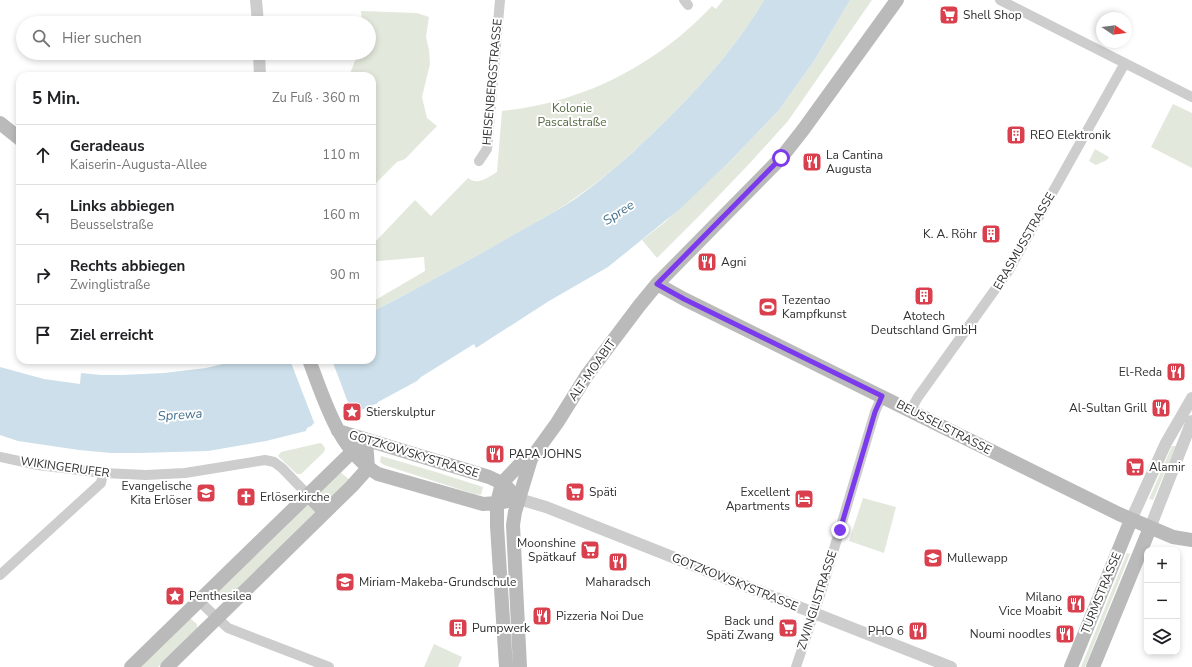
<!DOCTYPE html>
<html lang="de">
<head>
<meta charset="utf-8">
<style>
	body { margin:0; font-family:"Nunito Sans",sans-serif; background:#f6f6f6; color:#202124 }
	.controls { position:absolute; right:12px; bottom:12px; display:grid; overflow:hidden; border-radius:8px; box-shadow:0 2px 6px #0003 }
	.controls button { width:36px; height:36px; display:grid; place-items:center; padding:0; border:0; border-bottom:1px solid #e0e0e0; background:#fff; color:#202124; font:20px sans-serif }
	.compass { position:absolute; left:1096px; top:12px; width:36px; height:36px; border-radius:50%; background:#fff; box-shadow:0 2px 6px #0003; rotate:103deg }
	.stop { position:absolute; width:12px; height:12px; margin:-9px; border:3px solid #7c3aed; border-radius:50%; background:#fff }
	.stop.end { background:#7c3aed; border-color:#fff; box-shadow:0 1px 4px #0008 }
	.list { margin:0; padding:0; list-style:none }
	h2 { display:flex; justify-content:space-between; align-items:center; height:52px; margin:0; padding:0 16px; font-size:17px }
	h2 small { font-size:13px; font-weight:400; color:#757577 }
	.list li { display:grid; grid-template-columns:26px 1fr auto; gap:12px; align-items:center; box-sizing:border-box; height:60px; padding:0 16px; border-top:1px solid #e0e0e0 }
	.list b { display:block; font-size:15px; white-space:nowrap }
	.list p { margin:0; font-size:13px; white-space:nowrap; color:#757577 }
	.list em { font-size:13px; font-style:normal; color:#757577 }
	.icon { flex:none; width:22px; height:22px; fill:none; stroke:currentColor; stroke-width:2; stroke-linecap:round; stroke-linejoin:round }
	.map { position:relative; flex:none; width:1192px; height:667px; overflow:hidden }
	.search { position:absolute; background:#fff; box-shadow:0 2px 6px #0003; left:16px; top:16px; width:360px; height:44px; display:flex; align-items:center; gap:10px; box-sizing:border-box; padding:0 14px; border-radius:22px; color:#757577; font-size:15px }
	.panel { position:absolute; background:#fff; box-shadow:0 2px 6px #0003; left:16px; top:72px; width:360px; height:292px; border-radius:12px }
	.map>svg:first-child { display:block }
</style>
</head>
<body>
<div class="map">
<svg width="1192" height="667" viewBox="0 0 1192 667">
	<rect width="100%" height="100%" fill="#fff"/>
	<path fill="#e3e8dc" d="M723 0H764C734 51 692 96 650 136 626 159 602 180 575 198 555 213 532 224 510 237 465 263 418 288 372 312V302L425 271 424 257 379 261H372V242H375L415 200 431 216 468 178C478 186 488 177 497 172L502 111C582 103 657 65 712 6L716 9Z
		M850 0H872L788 121 750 163 704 211 657 258 642 240 665 222 731 160 779 110 814 61Z
		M361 11 417 13 429 17 426 37 429 50 430 64 422 97 427 118 437 126 405 159 397 162 372 187V76H349L358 53H369V23H362Z
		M1173 104 1192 113V168L1151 147Z
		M1095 149 1109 157 1107 160 1096 165 1089 161Z
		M320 443 322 444 325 448 324 452 301 474H297L278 456 281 452Z
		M1172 446H1176L1153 500 1149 499Z
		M381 456 436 472 483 487 481 495 474 494 384 465 380 462Z
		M339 471 350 480 326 503 317 496V492Z
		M863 498 896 507 884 553 849 541Z
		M307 504 316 512 226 601 217 591Z
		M1127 553 1130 554 1085 667H1081Z
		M189 618 191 619 197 624V628L158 667H138Z
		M434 644 462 657 458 667H424Z"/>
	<path fill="#ccdfea" d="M764 0H850L814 61 779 110 731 160 681 208 608 267 549 301 476 348 474 344 421 377 417 381 378 402V403L354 413 353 411 312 424 313 425 307 428 306 431 266 441 208 451 139 453H111L79 450 18 441 0 435V367L44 379 80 384 81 373 101 375H121L164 373 206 368 240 360H372V312C418 288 463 264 508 238 530 225 554 213 575 199 602 180 626 159 650 136 692 96 734 51 764 0Z"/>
	<path fill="#fff" d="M290 360H332L352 413 315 425Z"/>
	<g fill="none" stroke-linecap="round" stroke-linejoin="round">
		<path stroke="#cdcdcd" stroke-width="10" d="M684 0 688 5
			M1000 0 1192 97
			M479 161 487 149 500 0
			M910 411 918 397 1009 270 1125 63
			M0 457 38 465 103 473 146 475 185 473 265 460 274 462 282 468 308 495
			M0 575 101 483 103 473
			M199 601 228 628 329 667
			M796 667 822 589 875 412 882 396"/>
		<path stroke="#cdcdcd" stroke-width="12" d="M256 0 258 23
			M259 53 260 76
			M519 499 546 507 814 613 951 667
			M1131 520 1166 443 1192 398
			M1150 528 1192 421"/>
		<path stroke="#bababa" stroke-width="14" d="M0 123 20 139
			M657 284 684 299 1119 514 1173 537 1192 540
			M309 360C325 401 338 450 378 474L483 504 497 503 519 499
			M338 431 489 477 502 483 509 489
			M308 495 325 512
			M131 667 353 451 366 440
			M167 667 352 486 368 468 366 440
			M506 667 497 526V503L502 483 520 464 531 459
			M520 667 513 525 515 512 531 459 557 423 587 375 639 306 657 284 781 158 803 130 897 0
			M1071 667 1131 520
			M1093 667 1150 528"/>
	</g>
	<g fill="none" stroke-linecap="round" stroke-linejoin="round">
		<path stroke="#7c3aed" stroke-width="5" d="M781 158 657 284 684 299 882 396 875 412 840 530"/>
	</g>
	<defs>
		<symbol id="supermarket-square" viewBox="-11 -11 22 22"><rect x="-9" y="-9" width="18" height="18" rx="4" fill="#d93f4d" stroke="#fff"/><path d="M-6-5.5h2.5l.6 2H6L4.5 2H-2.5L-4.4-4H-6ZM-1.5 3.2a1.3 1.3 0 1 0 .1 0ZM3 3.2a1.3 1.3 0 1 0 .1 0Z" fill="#fff"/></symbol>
		<symbol id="building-square" viewBox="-11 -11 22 22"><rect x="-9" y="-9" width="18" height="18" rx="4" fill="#d93f4d" stroke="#fff"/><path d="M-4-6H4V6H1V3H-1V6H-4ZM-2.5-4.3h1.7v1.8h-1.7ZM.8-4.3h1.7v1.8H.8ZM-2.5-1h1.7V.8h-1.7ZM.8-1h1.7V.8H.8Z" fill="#fff"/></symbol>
		<symbol id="restaurant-square" viewBox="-11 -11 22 22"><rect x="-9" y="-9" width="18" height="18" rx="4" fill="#d93f4d" stroke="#fff"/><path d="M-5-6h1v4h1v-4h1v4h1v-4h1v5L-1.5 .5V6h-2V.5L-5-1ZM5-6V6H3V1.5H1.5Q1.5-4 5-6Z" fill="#fff"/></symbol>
		<symbol id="stadium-square" viewBox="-11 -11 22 22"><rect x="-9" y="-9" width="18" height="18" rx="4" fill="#d93f4d" stroke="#fff"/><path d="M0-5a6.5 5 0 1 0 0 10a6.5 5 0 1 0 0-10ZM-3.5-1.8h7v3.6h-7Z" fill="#fff"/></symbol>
		<symbol id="sight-square" viewBox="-11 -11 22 22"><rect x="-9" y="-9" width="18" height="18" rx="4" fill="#d93f4d" stroke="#fff"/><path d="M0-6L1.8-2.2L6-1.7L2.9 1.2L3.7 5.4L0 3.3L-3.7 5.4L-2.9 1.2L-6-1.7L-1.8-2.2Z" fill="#fff"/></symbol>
		<symbol id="school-square" viewBox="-11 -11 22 22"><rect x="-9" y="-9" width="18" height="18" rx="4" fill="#d93f4d" stroke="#fff"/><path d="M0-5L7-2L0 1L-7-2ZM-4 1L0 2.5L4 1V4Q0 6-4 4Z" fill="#fff"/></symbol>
		<symbol id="church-square" viewBox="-11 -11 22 22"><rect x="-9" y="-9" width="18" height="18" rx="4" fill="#d93f4d" stroke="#fff"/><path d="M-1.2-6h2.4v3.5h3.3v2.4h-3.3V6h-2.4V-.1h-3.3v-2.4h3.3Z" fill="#fff"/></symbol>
		<symbol id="hotel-square" viewBox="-11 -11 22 22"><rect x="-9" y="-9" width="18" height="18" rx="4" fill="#d93f4d" stroke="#fff"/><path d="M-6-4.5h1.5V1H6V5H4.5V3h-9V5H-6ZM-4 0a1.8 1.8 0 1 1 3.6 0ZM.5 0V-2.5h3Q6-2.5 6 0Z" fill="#fff"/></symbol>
	</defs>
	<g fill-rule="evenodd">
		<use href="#supermarket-square" x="938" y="4" width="22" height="22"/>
		<use href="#building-square" x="1005" y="124" width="22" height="22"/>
		<use href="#restaurant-square" x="801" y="151" width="22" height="22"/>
		<use href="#building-square" x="980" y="223" width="22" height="22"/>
		<use href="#restaurant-square" x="696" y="251" width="22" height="22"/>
		<use href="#building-square" x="913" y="285" width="22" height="22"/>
		<use href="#stadium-square" x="757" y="296" width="22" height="22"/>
		<use href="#restaurant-square" x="1165" y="361" width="22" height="22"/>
		<use href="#restaurant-square" x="1150" y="397" width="22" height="22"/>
		<use href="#sight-square" x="341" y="401" width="22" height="22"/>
		<use href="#restaurant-square" x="484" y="443" width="22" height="22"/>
		<use href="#supermarket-square" x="1124" y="456" width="22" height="22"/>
		<use href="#supermarket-square" x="564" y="481" width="22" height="22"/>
		<use href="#school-square" x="195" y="482" width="22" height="22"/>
		<use href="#church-square" x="235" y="486" width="22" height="22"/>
		<use href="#hotel-square" x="793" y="488" width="22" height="22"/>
		<use href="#supermarket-square" x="579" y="539" width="22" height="22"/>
		<use href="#school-square" x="922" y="547" width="22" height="22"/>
		<use href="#restaurant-square" x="607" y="551" width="22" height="22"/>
		<use href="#school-square" x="334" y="571" width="22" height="22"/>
		<use href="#sight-square" x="164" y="585" width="22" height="22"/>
		<use href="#restaurant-square" x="1065" y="593" width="22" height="22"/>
		<use href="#restaurant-square" x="531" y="605" width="22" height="22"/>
		<use href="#building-square" x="447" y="617" width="22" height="22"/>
		<use href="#supermarket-square" x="777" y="617" width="22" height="22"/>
		<use href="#restaurant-square" x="907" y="620" width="22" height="22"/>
		<use href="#restaurant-square" x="1054" y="623" width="22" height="22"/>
	</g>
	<g text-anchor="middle" stroke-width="4" stroke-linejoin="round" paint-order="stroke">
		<g font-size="12" fill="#303030" stroke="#fff" text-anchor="start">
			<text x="963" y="19">Shell Shop</text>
			<text x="1030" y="139">REO Elektronik</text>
			<text x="826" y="159">La Cantina<tspan x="826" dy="14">Augusta</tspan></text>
			<text x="977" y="238" text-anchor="end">K. A. Röhr</text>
			<text x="721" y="266">Agni</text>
			<text x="782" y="304">Tezentao<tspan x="782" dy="14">Kampfkunst</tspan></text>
			<text x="924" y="320" text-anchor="middle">Atotech<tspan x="924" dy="14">Deutschland GmbH</tspan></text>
			<text x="1162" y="376" text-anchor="end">El-Reda</text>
			<text x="1147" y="412" text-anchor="end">Al-Sultan Grill</text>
			<text x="366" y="416">Stierskulptur</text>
			<text x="509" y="458">PAPA JOHNS</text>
			<text x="1149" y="471">Alamir</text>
			<text x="192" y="490" text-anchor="end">Evangelische<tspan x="192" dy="14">Kita Erlöser</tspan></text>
			<text x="589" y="496">Späti</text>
			<text x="790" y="496" text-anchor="end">Excellent<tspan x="790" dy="14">Apartments</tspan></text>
			<text x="260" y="501">Erlöserkirche</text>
			<text x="576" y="547" text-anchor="end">Moonshine<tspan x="576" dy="14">Spätkauf</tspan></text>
			<text x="947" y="562">Mullewapp</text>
			<text x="359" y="586">Miriam-Makeba-Grundschule</text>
			<text x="618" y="586" text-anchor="middle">Maharadsch</text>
			<text x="189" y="600">Penthesilea</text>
			<text x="1062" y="601" text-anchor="end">Milano<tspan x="1062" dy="14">Vice Moabit</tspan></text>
			<text x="556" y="620">Pizzeria Noi Due</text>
			<text x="774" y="625" text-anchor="end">Back und<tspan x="774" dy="14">Späti Zwang</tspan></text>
			<text x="472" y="632">Pumpwerk</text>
			<text x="904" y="635" text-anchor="end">PHO 6</text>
			<text x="1051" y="638" text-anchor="end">Noumi noodles</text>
		</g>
		<g font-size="12" fill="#303030" stroke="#fff">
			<text transform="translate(492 82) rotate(-85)" y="4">HEISENBERGSTRASSE</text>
			<text transform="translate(1024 241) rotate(-60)" y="4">ERASMUSSTRASSE</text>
			<text transform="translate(592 370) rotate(-55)" y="4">ALT-MOABIT</text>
			<text transform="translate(944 427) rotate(27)" y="4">BEUSSELSTRASSE</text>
			<text transform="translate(414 454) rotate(17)" y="4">GOTZKOWSKYSTRASSE</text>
			<text transform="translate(65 467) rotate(8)" y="4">WIKINGERUFER</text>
			<text transform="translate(735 582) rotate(22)" y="4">GOTZKOWSKYSTRASSE</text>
			<text transform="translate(1101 593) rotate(-68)" y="4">TURMSTRASSE</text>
			<text transform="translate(817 600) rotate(-72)" y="4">ZWINGLISTRASSE</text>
		</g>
		<g font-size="12" fill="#536840" stroke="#fff">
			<text x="572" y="112">Kolonie<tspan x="572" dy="14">Pascalstraße</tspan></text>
		</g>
		<g font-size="13" font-style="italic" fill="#43718c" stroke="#fff">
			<text transform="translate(618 212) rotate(-33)" y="5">Spree</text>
			<text transform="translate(180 414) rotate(-4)" y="5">Sprewa</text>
		</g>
	</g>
</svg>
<div class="controls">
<button>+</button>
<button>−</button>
<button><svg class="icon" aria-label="layers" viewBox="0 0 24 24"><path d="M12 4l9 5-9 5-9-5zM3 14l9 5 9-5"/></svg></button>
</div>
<svg class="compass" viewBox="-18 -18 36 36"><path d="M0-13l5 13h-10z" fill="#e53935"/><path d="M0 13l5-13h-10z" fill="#757577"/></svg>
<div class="stop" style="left:781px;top:158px"></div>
<div class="stop end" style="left:840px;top:530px"></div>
<div class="search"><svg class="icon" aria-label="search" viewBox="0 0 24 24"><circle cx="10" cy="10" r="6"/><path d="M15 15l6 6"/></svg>Hier suchen</div>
<section class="panel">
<h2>5 Min.<small>Zu Fuß · 360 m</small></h2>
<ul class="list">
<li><svg class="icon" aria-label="ahead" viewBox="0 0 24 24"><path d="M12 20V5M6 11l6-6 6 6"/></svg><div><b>Geradeaus</b><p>Kaiserin-Augusta-Allee</p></div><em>110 m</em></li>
<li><svg class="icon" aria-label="left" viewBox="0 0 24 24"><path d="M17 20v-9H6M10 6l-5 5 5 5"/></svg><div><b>Links abbiegen</b><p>Beusselstraße</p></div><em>160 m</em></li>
<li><svg class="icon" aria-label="right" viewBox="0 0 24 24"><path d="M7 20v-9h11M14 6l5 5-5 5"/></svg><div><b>Rechts abbiegen</b><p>Zwinglistraße</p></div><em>90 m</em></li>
<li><svg class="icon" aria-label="arrive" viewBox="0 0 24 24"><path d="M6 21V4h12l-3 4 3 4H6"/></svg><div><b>Ziel erreicht</b></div></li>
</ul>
</section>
</div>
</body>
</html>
